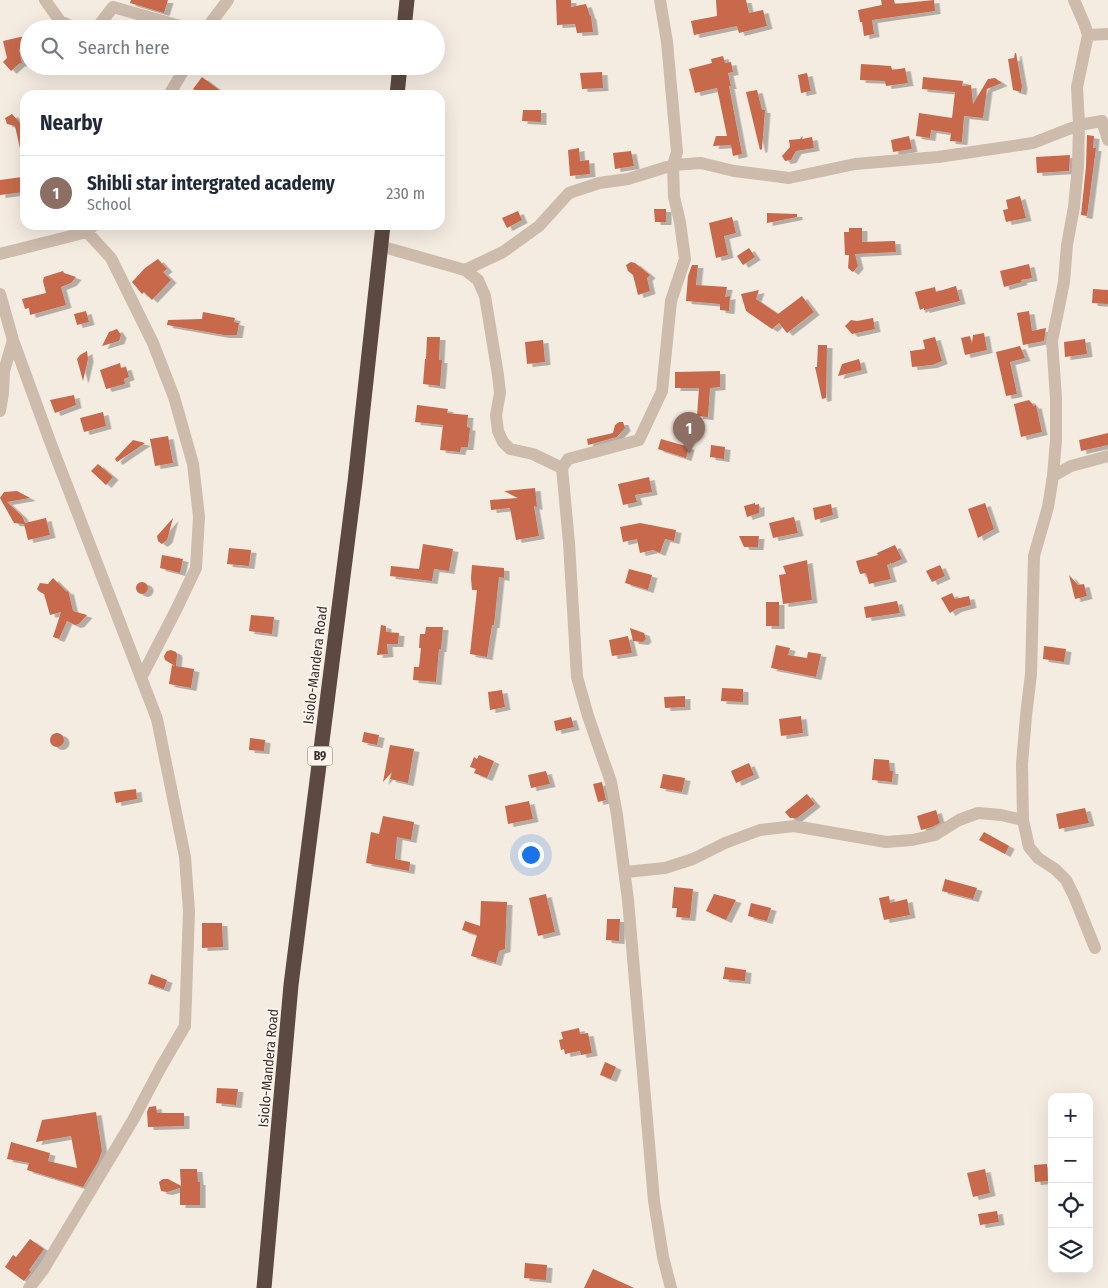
<!DOCTYPE html>
<html lang="en">
<head>
<meta charset="utf-8">
<style>
	body { margin:0; font-family:"Fira Sans Condensed",sans-serif; background:#f6f6f7; color:#1f2937 }
	.controls { position:absolute; right:15px; bottom:15px; display:grid; overflow:hidden; border-radius:10px; box-shadow:0 5px 20px #0002 }
	.controls button { width:45px; height:45px; display:grid; place-items:center; padding:0; border:0; border-bottom:1px solid #e0e1e3; background:#fff; color:#1f2937; font:25px sans-serif }
	.you { position:absolute; left:530px; top:854px; width:18px; height:18px; margin:-12px; border:4px solid #fff; border-radius:50%; background:#1a73e8; box-shadow:0 0 0 8px #1a73e833 }
	.badge { display:grid; place-items:center; width:32px; height:32px; border-radius:50%; background:#b45309; color:#fff; font-size:16px; font-weight:700 }
	.pin { position:absolute; translate:-50% -41px; filter:drop-shadow(0 1px 2px #0008) }
	.pin::after { content:''; position:absolute; top:26px; width:18px; height:15px; background:inherit; clip-path:polygon(0 0,100% 0,50% 100%) }
	.list { margin:0; padding:0; list-style:none }
	h2 { display:flex; justify-content:space-between; align-items:center; height:65px; margin:0; padding:0 20px; font-size:21px }
	h2 small { font-size:16px; font-weight:400; color:#747a83 }
	.list li { display:grid; grid-template-columns:32px 1fr auto; gap:15px; align-items:center; box-sizing:border-box; height:75px; padding:0 20px; border-top:1px solid #e0e1e3 }
	.list b { display:block; font-size:19px; white-space:nowrap }
	.list p { margin:0; font-size:16px; white-space:nowrap; color:#747a83 }
	.list em { font-size:16px; font-style:normal; color:#747a83 }
	.icon { flex:none; width:28px; height:28px; fill:none; stroke:currentColor; stroke-width:2; stroke-linecap:round; stroke-linejoin:round }
	.map { position:relative; flex:none; width:1108px; height:1288px; overflow:hidden }
	.search { position:absolute; background:#fff; box-shadow:0 5px 20px #0002; left:20px; top:20px; width:425px; height:55px; display:flex; align-items:center; gap:12px; box-sizing:border-box; padding:0 18px; border-radius:28px; color:#747a83; font-size:19px }
	.panel { position:absolute; background:#fff; box-shadow:0 5px 20px #0002; left:20px; top:90px; width:425px; height:140px; border-radius:15px }
	.map>svg:first-child { display:block }
</style>
</head>
<body>
<div class="map">
<svg width="1108" height="1288" viewBox="0 0 1108 1288">
	<defs>
		<filter id="shadow"><feDropShadow dx="5.5" dy="3" stdDeviation="0" flood-color="#0004"/></filter>
	</defs>
	<rect width="100%" height="100%" fill="#f4ebe1"/>
	<path fill="#c8694b" filter="url(#shadow)" d="M131 0H168L164 13 130 3Z
		M556 0H571V7L586 4 590 16H591L593 32 577 33 575 24 557 25Z
		M716 0H746L749 13 763 10 767 26 739 33 737 26 694 35 691 21 717 16Z
		M881 0H894L895 4 934 0 935 11 872 20 874 34 864 36 862 22H860L858 10 882 5Z
		M29 35V46L19 49 22 64 20 63 11 71 3 62 7 58 3 41Z
		M1015 53H1016L1022 86 1021 92 1013 90 1008 59 1014 58Z
		M723 56 725 63 731 62 733 72 728 73 731 86H729L742 154 733 156 731 145 713 146 716 136H727L717 88 695 93 689 69 712 63 711 59Z
		M861 64 891 66 892 70 905 68 908 83 886 86 885 81 860 80Z
		M602 72 603 88 582 89 580 73Z
		M807 73 811 91 801 93 798 75Z
		M202 77 226 95H201L193 89Z
		M923 77 963 81 962 86 971 85 973 104 988 79 995 78 1002 83 987 89 983 118 964 116 962 142 950 141 951 133 931 130 930 138 916 136 919 113 952 118 955 92 922 89Z
		M757 90 762 110H765L762 149 760 150 746 92Z
		M523 110H541V122L522 121Z
		M12 114 25 128V153H21L15 126 7 124 5 118Z
		M1087 135 1094 136 1093 148H1096L1087 216 1081 215 1086 167Z
		M803 136 802 139 812 137 814 148 796 151 791 160 785 161 782 156 790 147 789 140 800 139Z
		M909 136 912 149 893 152 891 140Z
		M579 148 580 161 589 160 590 174 570 176 568 150Z
		M631 151 634 166 615 169 613 153Z
		M1070 155 1069 171 1037 173 1036 157Z
		M22 177 24 192 0 195V180Z
		M1020 196 1026 218 1006 222 1003 210 1008 209 1006 200Z
		M654 209H666V222H655Z
		M518 211 522 220 507 228 502 218Z
		M767 213 797 214V217L767 223Z
		M732 217 736 233 724 236 728 255 716 258 709 223Z
		M849 228H862V242L895 241 896 252 855 254 858 266 853 272 848 268 849 255H845L844 232H849Z
		M749 248 755 257 743 265 737 256Z
		M158 259 167 269 163 272 171 280 152 300 144 292 142 294 132 282 145 268Z
		M631 262 635 263 650 275 647 278 650 291 638 295 633 275 628 271 626 265Z
		M1029 264 1032 278 1021 280 1022 282 1004 287 1000 271Z
		M692 265H698L696 285 727 287 725 297 730 296 729 311 720 310V304L686 301 688 276Z
		M63 271 64 273 76 277 71 283 61 287 66 305 30 315 29 308 25 309 22 299 46 293 43 281 44 277Z
		M956 286 960 301 924 310V308L920 310 915 292 935 287 936 292Z
		M1093 289 1108 290V304L1092 303Z
		M759 290 756 299 778 314 802 296 814 312 787 333 779 323 772 329 746 311 741 294Z
		M86 311 89 322 77 325 74 314Z
		M1029 311 1032 331 1046 328 1044 341 1023 345 1017 313Z
		M203 312 235 318 234 322 239 323 237 335H224L167 325 168 320 202 319Z
		M873 318 875 329 852 334 845 326 851 320 857 321Z
		M117 329 121 335 119 341 102 346 109 332Z
		M984 333 987 350 965 355 961 338 970 336 972 344 973 335Z
		M427 337H440L439 360H442L440 386 423 384 425 359H426Z
		M935 337 942 361 932 365 912 367 910 351 925 349 923 340Z
		M1085 339 1087 354 1065 357 1064 342Z
		M543 340 545 362 527 364 525 342Z
		M818 345H827L826 398 822 399 815 367H817Z
		M1020 346 1025 358 1010 362 1017 394 1006 396 996 352Z
		M87 351 88 359 83 381 77 359 80 355Z
		M859 359 862 370 838 376 842 364Z
		M120 363 121 368 126 367 129 377 124 379 125 384 106 389 100 370Z
		M720 371V387L710 388 708 417 697 416 699 388H675V372Z
		M74 395 76 405 55 413 50 400Z
		M1029 400 1034 406 1036 405 1042 432 1021 437 1014 404Z
		M417 405 448 409 447 413 468 415 467 427 470 428 468 447H461L460 452 440 450 443 425 415 422Z
		M103 412 106 426 84 432 80 418Z
		M619 422H623L625 428 617 437 588 445 587 439 613 433 615 425Z
		M1108 433V445L1081 451 1079 440Z
		M168 436 173 463 155 466 150 439Z
		M661 439 689 447 686 458 658 449Z
		M133 440 145 443 117 462 115 459Z
		M711 445 725 447 724 459 710 457Z
		M98 464 113 477 106 485 91 471Z
		M649 477 652 492 635 495 637 502 623 505 618 484Z
		M535 488 537 507 534 506 539 536 516 540 510 508 491 510 490 500 518 498 504 491Z
		M17 491 30 498 7 502 22 516 25 523 46 518 50 535 28 540 24 524 14 523 0 498 4 492Z
		M755 503V505L759 504V513L747 517 744 506Z
		M985 503 994 529 978 538 968 509Z
		M831 504 833 515 815 520 813 508Z
		M794 517 798 533 773 538 769 523Z
		M173 518 167 540 162 544 158 541 157 536Z
		M640 523 676 530 674 541 665 539 660 553 653 550 640 553 637 539 623 542 620 527Z
		M739 536H759L758 547H744Z
		M423 544 453 549 449 571 434 569 432 581 390 576 391 566 419 569Z
		M895 545 902 559 891 564 890 562V564L887 565 891 579 869 584 866 573 860 574 856 561 878 555 877 553Z
		M229 548 251 550 249 566 227 564Z
		M162 555 183 559 180 573 160 568Z
		M807 560 812 600 783 604 779 575 786 574 783 566Z
		M472 565 504 568V578L499 577 494 625H492L487 657 470 654 477 590H472L471 578Z
		M940 565 945 576 932 582 926 571Z
		M629 569 652 575 648 590 625 583Z
		M1069 575 1078 585 1084 584 1087 596 1075 599Z
		M53 578 67 592 68 590 73 611 87 615 79 624 75 625 67 621 59 639 53 637 61 612 50 615 44 594 40 592 37 589 40 583 48 584Z
		M136 588a6 6 0 1 1 12 0a6 6 0 1 1-12 0Z
		M952 593 955 599 969 596 971 605 956 609 950 613 941 598Z
		M897 601 900 613 866 618 864 607Z
		M766 602H779V626H766Z
		M251 615 274 617 272 634 249 631Z
		M381 625 386 626V632L399 633 398 644H387L388 654 377 655Z
		M426 627H443L441 649H439L436 682 413 680 414 667H419L421 648H419L420 634H425Z
		M630 628 644 633 646 639 643 642 633 641Z
		M628 636 632 653 612 656 609 640Z
		M776 645 790 648 788 655 807 658 808 652 821 654 816 677 771 668Z
		M1044 646 1066 649 1064 662 1043 659Z
		M171 650 176 652 177 655 176 666 194 669 191 688 169 684 172 665 175 666 165 660 164 656 167 651Z
		M722 688 743 689V702L721 701Z
		M502 690 505 707 490 710 488 692Z
		M685 696V707L665 708 664 697Z
		M801 716 803 733 781 736 779 719Z
		M571 717 574 727 556 731 554 721Z
		M364 732 379 735 377 745 362 742Z
		M50 740a7 7 0 1 1 14 0a7 7 0 1 1-14 0Z
		M250 738 265 740 264 751 249 750Z
		M390 745 414 749 408 783 390 779 392 772 383 782Z
		M479 755 494 761 487 778 474 773 476 769 470 767 474 757 477 759Z
		M874 759 889 760 890 771H893L892 782 872 780Z
		M749 763 754 775 736 783 731 771Z
		M546 771 550 784 531 788 528 775Z
		M663 774 685 778 682 792 660 788Z
		M602 782 606 800 598 802 593 784Z
		M136 789 137 799 116 803 114 792Z
		M807 794 815 804 797 818H790L785 812Z
		M529 801 533 819 508 824 505 806Z
		M1085 808 1089 823 1059 829 1056 814Z
		M936 810 940 823 932 827 921 830 917 816Z
		M383 816 414 822 411 840 397 837 395 859 410 862 409 871 366 863 371 832 379 834Z
		M984 832 1009 846 1005 854 979 840Z
		M945 879 977 888 973 899 942 891Z
		M674 887 693 889 690 918 676 917 677 908H672Z
		M546 894 555 932 538 936 529 898Z
		M714 894 736 900 726 920 706 911Z
		M889 896 890 903 907 899 910 915 884 920 879 898Z
		M481 901 507 902 505 949 499 951 496 963 471 956 477 935 462 930 465 921 480 926Z
		M751 903 771 908 767 921 748 916Z
		M607 919H620L619 941 606 940Z
		M202 923H222L223 947 202 948Z
		M725 967 746 970 745 981 723 979Z
		M151 974 167 980 164 989 148 984Z
		M579 1028 580 1034 588 1033 592 1053 581 1055 580 1051 565 1054 564 1049 561 1050 559 1040 563 1039 561 1032Z
		M605 1062 616 1067 611 1079 600 1075Z
		M217 1088 238 1089 236 1105 216 1103Z
		M156 1106 157 1113H184V1126L148 1127 147 1112 149 1107Z
		M96 1112 102 1151 98 1162 83 1187 27 1170 29 1163 7 1159 11 1142 50 1153 48 1161 77 1168 71 1136 36 1142 42 1120Z
		M1047 1164 1048 1181 1035 1182 1034 1165Z
		M180 1169H197L198 1182H200V1205H180V1188L167 1192 161 1191 159 1182 163 1179H168L181 1186Z
		M985 1169 990 1193 973 1197 967 1173Z
		M997 1211 999 1222 980 1225 978 1214Z
		M30 1239 44 1249 29 1270 31 1272 24 1281 5 1267 13 1255 16 1257Z
		M525 1263 547 1265 546 1280 524 1278Z
		M593 1269 634 1288H584Z"/>
	<g fill="none" stroke-linecap="round" stroke-linejoin="round">
		<path stroke="#cdbbac" stroke-width="12" d="M45 0 60 21 77 29
			M660 0 667 42 677 152 673 165 674 197 680 222 685 259 671 301 662 391 639 440 568 459 562 468 569 543 577 677 588 716 611 782 617 815 628 900 654 1201 663 1257 671 1288
			M1074 0 1084 23 1088 35 1077 87 1079 125 1102 121 1108 140
			M96 29 113 7 191 29
			M206 29 228 0
			M1088 35 1108 34
			M169 95 186 66
			M87 232 111 258 153 343 174 397 193 464 199 517 196 568 177 608 141 678
			M380 246 465 270 478 280 485 296 498 375 500 393 496 415 498 431 503 442 510 449 533 454 562 468
			M0 254 87 232 94 225
			M465 270 503 252 539 226 569 193 599 183 628 179 673 165 701 163 734 171 789 178 855 164 938 157 1033 143 1079 125 1078 166 1074 207 1067 245 1064 282 1052 341 1056 398V440L1053 476 1048 507 1034 556 1031 674 1026 716 1022 764 1023 820 1029 847 1038 858 1055 869 1066 880 1074 896 1095 948
			M0 294 13 340 51 444 157 719 185 857 189 911 185 1026 161 1067 133 1120 43 1270 29 1288
			M0 411 3 393 4 371 13 340
			M1053 476 1071 466 1108 456
			M626 872 665 868 693 859 725 843 760 830 794 826 886 842 912 840 935 835 959 820 978 813 1001 815 1023 820"/>
		<path stroke="#5c4a42" stroke-width="15" d="M404 29 407 0
			M397 95 400 66
			M264 1288 291 985 355 482 383 225"/>
	</g>
	<g text-anchor="middle" stroke-width="4" stroke-linejoin="round" paint-order="stroke">
		<rect fill="#fbf5ee" stroke="#756b66" stroke-width="1" x="307.5" y="746.5" width="25" height="19" rx="4"/>
		<g font-size="12" font-weight="bold" fill="#3b302b">
			<text x="320" y="760">B9</text>
		</g>
		<g font-size="14" fill="#3b302b" stroke="#fbf5ee">
			<text transform="translate(315 665) rotate(-83)" y="5">Isiolo-Mandera Road</text>
			<text transform="translate(268 1068) rotate(-85)" y="5">Isiolo-Mandera Road</text>
		</g>
	</g>
</svg>
<div class="controls">
<button>+</button>
<button>−</button>
<button><svg class="icon" aria-label="locate" viewBox="0 0 24 24"><circle cx="12" cy="12" r="6"/><path d="M12 2v4M12 18v4M2 12h4M18 12h4"/></svg></button>
<button><svg class="icon" aria-label="layers" viewBox="0 0 24 24"><path d="M12 4l9 5-9 5-9-5zM3 14l9 5 9-5"/></svg></button>
</div>
<div class="you"></div>
<div class="pin badge" style="left:689px;top:453px;background:#8d6e63">1</div>
<div class="search"><svg class="icon" aria-label="search" viewBox="0 0 24 24"><circle cx="10" cy="10" r="6"/><path d="M15 15l6 6"/></svg>Search here</div>
<section class="panel">
<h2>Nearby<small></small></h2>
<ul class="list">
<li><span class="badge" style="background:#8d6e63">1</span><div><b>Shibli star intergrated academy</b><p>School</p></div><em>230 m</em></li>
</ul>
</section>
</div>
</body>
</html>
